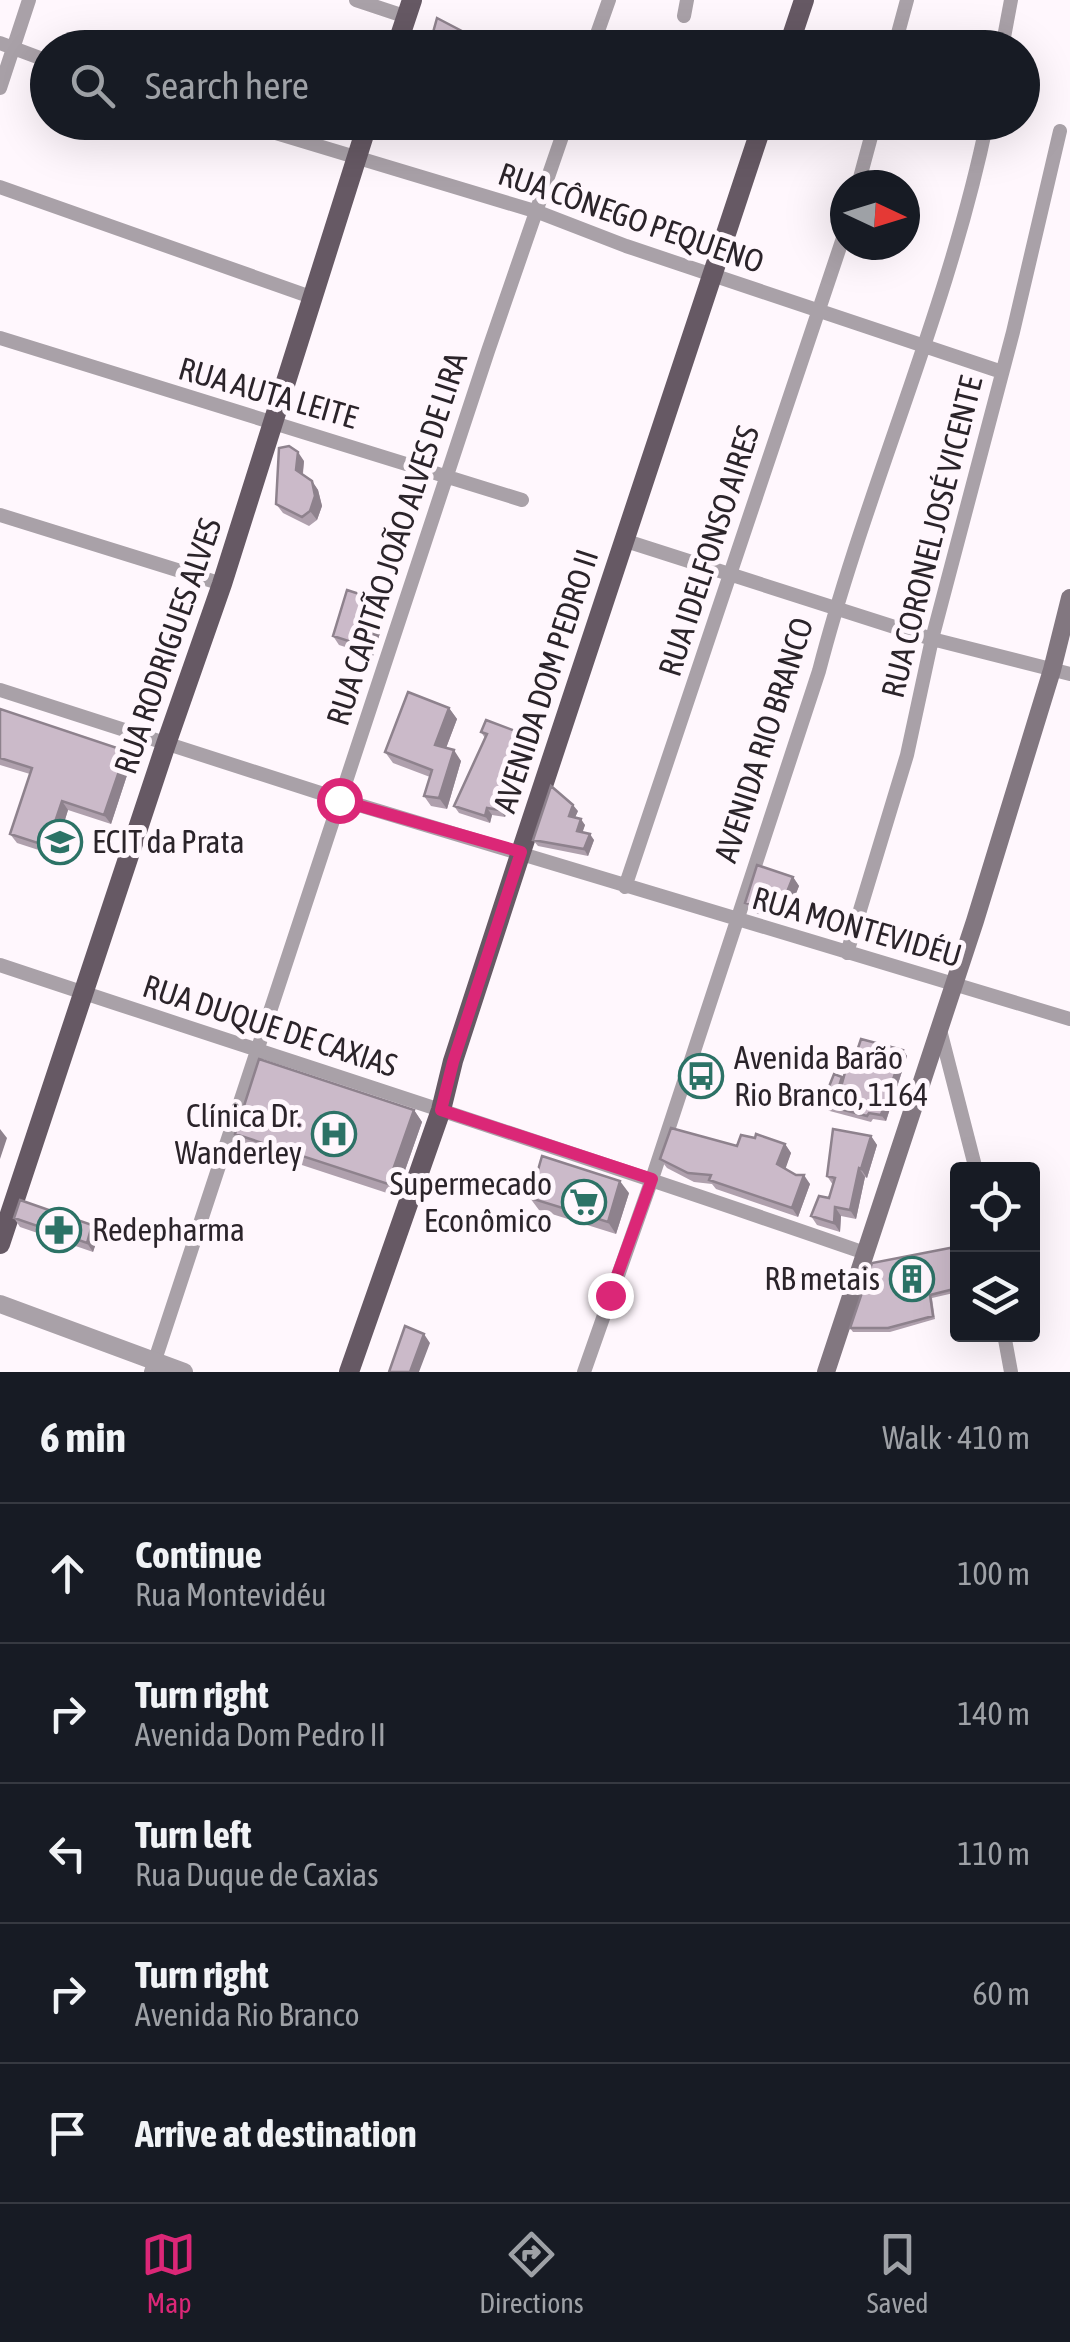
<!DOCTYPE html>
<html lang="en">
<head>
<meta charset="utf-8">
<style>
	body { margin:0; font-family:"Asap Condensed",sans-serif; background:#20242c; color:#f1f3f6 }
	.controls { position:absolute; right:30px; bottom:30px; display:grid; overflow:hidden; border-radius:10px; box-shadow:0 10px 40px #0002 }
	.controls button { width:90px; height:90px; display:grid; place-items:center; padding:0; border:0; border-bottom:2px solid #363941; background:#171b24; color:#f1f3f6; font:50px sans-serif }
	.compass { position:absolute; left:830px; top:170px; width:90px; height:90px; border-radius:50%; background:#171b24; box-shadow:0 10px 40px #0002; rotate:94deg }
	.stop { position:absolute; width:30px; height:30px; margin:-22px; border:8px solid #db2777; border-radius:50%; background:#fff }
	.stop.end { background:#db2777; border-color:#fff; box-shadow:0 2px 10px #0008 }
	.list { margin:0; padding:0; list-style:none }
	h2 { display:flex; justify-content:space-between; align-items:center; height:130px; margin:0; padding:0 40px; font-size:42px }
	h2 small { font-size:32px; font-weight:400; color:#9ea1a6 }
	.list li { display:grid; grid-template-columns:65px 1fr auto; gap:30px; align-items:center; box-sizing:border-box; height:140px; padding:0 40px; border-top:2px solid #363941 }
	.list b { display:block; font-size:38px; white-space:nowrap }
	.list p { margin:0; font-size:32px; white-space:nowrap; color:#9ea1a6 }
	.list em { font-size:32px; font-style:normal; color:#9ea1a6 }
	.icon { flex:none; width:55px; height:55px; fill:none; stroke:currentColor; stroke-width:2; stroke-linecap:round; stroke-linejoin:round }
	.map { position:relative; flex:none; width:1070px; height:1372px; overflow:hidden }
	.search { position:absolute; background:#171b24; box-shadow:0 10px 40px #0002; left:30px; right:30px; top:30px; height:110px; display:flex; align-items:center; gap:25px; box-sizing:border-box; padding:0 35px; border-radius:55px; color:#9ea1a6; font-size:38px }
	.sheet { height:830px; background:#171b24 }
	nav { display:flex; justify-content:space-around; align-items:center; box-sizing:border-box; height:140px; border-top:2px solid #363941; background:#171b24; font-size:28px; color:#9ea1a6 }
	nav a { display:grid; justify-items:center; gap:5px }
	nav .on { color:#db2777 }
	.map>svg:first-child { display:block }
</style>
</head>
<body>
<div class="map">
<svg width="1070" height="1372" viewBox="0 0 1070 1372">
	<rect width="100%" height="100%" fill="#fff7fd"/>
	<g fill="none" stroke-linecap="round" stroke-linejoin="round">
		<path stroke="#a9a1a8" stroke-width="14" d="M356 0 407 17
			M684 16 687 0
			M0 43 48 61
			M592 48 609 0
			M894 48 907 0
			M1002 48 1011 0
			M0 88 29 0
			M239 122 538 212 626 246 1002 372
			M858 185 875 122
			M0 187 311 297
			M0 338 522 500
			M0 515 222 584
			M623 540 932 639 1070 674
			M0 690 339 799 1070 1019
			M625 887 845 232
			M847 953 907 755 932 639 1013 332 1060 131
			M0 965C288 1061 578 1153 865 1253
			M939 1026 976 1170
			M1004 1334 1011 1372
			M151 1372 488 351 567 122
			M584 1372 652 1179 819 671C867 486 948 311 987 122"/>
		<path stroke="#a9a1a8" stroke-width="18" d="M0 1304 184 1372"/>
		<path stroke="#827780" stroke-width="18" d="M826 1372 975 921 1052 670 1070 598"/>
		<path stroke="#665964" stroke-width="20" d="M396 48 412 0
			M788 48 804 0
			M0 1244 166 744 222 584 368 122
			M349 1372 441 1110 453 1061 521 852 763 122"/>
	</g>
	<path fill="#afa0ad" d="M304 461 303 474 312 481 318 490 322 506 317 520 309 526 283 513 276 504Z
		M381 601 387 610 373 656 339 645 333 636Z
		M449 708 457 719 446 748 461 761 447 809 431 806 424 796 430 777 393 763 385 752Z
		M0 709 132 760 111 824 68 810 54 855 17 843 10 834 30 774 0 765Z
		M481 732 523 739 515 769 516 786 505 817 492 815 490 823 459 813 454 806 485 738Z
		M578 811 575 817 585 825 582 832 594 840 588 856 538 846 533 840Z
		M793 877 799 886 785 921 751 912 745 903Z
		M903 1050 907 1056 886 1121 873 1119 871 1122 826 1110 822 1104 844 1079 854 1060Z
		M414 1110 422 1122 396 1196 244 1146 235 1134Z
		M871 1136 877 1145 867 1178 865 1177 856 1219 841 1216 840 1232 817 1225 811 1216 829 1198 833 1185 827 1176Z
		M755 1138 785 1144 791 1153 785 1168 810 1184 798 1217 716 1189 712 1184 694 1182 667 1168 660 1159 737 1146Z
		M629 1193 616 1234 539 1210 530 1198Z
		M14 1218 99 1234 93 1252 20 1227Z
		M958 1250V1292L932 1298 935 1319 890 1332H853L850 1328Z"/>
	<path fill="#8e828d" d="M473 37 479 46V48H470Z
		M298 452 304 461 302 479 296 470Z
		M312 481 318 490 322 506 317 520 310 511Z
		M381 601 387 610 373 656 367 647Z
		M449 708 457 719 443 756 435 745Z
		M518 732 523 739 515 769 516 786 505 817 500 810Z
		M454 750 461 761 447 809 439 798Z
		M126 751 132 760 111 824 104 815Z
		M62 801 68 810 54 855 47 846Z
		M573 805 578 811 573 822 569 816Z
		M487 808 492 815 490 823 485 816Z
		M581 819 585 825 581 837 577 831Z
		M590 834 594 840 588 856 584 849Z
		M793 877 799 886 785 921 779 912Z
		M903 1050 907 1056 886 1121 881 1115Z
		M414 1110 422 1122 396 1196 388 1184Z
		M0 1129 7 1138 0 1159Z
		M871 1136 877 1145 867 1178 861 1169Z
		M785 1144 791 1153 784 1173 777 1164Z
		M859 1168 865 1177 856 1219 850 1210Z
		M804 1175 810 1184 798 1217 792 1208Z
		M620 1181 629 1193 616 1234 608 1222Z
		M835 1207 841 1216 840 1232 834 1223Z
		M92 1225 99 1234 93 1252 87 1243Z
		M424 1334 430 1343 419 1372H410Z"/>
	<path fill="#cbbac9" stroke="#8e828d" stroke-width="2.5" d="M437 18 473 37 470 48 429 47Z
		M289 446 298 452 296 470 312 481 315 496 310 511 302 517 276 504 279 448Z
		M347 590 381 601 367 647 333 636Z
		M408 692 449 708 435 745 454 750 439 798 424 796 432 770 385 752Z
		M0 709 126 751 104 815 62 801 47 846 10 834 32 768 0 758Z
		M486 720 518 732 510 762 511 779 500 810 487 808 485 816 454 806 487 734 481 732Z
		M551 786 573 805 569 816 581 819 577 831 590 834 584 849 533 840Z
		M757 865 793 877 779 912 745 903Z
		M861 1039 903 1050 881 1115 869 1113 867 1116 833 1107 834 1103 832 1106 822 1104 834 1074 842 1077 839 1086 841 1087 849 1058 854 1060Z
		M259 1059 414 1110 388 1184 235 1134Z
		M671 1128 737 1146 741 1135 755 1138 756 1134 785 1144 777 1164 796 1175H804L792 1208 709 1180 711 1175 688 1173 660 1159Z
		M833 1129 871 1136 861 1169 859 1168 850 1210 835 1207 834 1223 811 1216 819 1196 829 1198 835 1178 827 1176Z
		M542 1156 620 1181 608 1222 530 1198Z
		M20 1200 92 1225 87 1243 14 1218Z
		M955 1247 958 1257V1288L930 1295 933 1316 888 1328H850L872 1263Z
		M405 1326 424 1334 410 1372H389Z"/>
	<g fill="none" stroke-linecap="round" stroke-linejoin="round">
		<path stroke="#db2777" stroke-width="12" d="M339 800 521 852 453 1062 441 1110 652 1179 610 1295"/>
	</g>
	<defs>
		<symbol id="school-ring" viewBox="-11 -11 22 22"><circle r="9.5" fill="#fff7fd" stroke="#2c7266" stroke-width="1.5"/><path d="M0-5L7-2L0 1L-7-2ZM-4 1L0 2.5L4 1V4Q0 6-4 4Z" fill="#2c7266"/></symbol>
		<symbol id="bus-ring" viewBox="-11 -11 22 22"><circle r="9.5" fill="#fff7fd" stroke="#2c7266" stroke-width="1.5"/><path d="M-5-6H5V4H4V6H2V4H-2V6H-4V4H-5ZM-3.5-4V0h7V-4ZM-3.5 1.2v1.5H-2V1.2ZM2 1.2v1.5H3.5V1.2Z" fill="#2c7266"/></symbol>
		<symbol id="hospital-ring" viewBox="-11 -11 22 22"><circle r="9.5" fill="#fff7fd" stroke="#2c7266" stroke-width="1.5"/><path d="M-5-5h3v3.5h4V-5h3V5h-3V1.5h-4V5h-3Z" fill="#2c7266"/></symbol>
		<symbol id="supermarket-ring" viewBox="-11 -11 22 22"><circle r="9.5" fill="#fff7fd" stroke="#2c7266" stroke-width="1.5"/><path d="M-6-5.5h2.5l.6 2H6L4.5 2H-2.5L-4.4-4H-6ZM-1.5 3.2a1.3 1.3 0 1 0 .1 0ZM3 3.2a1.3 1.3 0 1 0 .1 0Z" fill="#2c7266"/></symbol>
		<symbol id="pharmacy-ring" viewBox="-11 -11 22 22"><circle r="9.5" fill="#fff7fd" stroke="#2c7266" stroke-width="1.5"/><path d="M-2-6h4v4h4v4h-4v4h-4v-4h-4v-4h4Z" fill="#2c7266"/></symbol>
		<symbol id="building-ring" viewBox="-11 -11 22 22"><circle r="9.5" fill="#fff7fd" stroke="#2c7266" stroke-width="1.5"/><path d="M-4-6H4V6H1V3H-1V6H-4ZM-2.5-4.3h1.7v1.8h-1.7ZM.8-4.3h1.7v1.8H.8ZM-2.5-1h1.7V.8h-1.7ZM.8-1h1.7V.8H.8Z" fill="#2c7266"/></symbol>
	</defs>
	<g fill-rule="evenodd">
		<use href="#school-ring" x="35" y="817" width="50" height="50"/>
		<use href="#bus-ring" x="676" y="1051" width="50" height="50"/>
		<use href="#hospital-ring" x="309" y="1109" width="50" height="50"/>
		<use href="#supermarket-ring" x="559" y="1177" width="50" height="50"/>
		<use href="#pharmacy-ring" x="34" y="1205" width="50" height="50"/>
		<use href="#building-ring" x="887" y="1254" width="50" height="50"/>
	</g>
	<g text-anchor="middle" stroke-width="10" stroke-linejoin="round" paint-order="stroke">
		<g font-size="32" fill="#2b242a" stroke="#fff7fd">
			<text transform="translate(631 218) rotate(19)" y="11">RUA CÔNEGO PEQUENO</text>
			<text transform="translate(268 393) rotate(16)" y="11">RUA AUTA LEITE</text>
			<text transform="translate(932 537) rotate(-76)" y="11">RUA CORONEL JOSÉ VICENTE</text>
			<text transform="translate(397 539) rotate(-72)" y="11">RUA CAPITÃO JOÃO ALVES DE LIRA</text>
			<text transform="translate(709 551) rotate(-72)" y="11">RUA IDELFONSO AIRES</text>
			<text transform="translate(168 646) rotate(-71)" y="11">RUA RODRIGUES ALVES</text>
			<text transform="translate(546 681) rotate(-72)" y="11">AVENIDA DOM PEDRO II</text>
			<text transform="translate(764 740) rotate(-72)" y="11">AVENIDA RIO BRANCO</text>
			<text transform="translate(857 927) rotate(16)" y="11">RUA MONTEVIDÉU</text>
			<text transform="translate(270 1026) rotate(18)" y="11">RUA DUQUE DE CAXIAS</text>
		</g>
		<g font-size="32" fill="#2b242a" stroke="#fff7fd" text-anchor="start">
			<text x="92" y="853">ECIT da Prata</text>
			<text x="734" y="1069">Avenida Barão<tspan x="734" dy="37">Rio Branco, 1164</tspan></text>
			<text x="302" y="1127" text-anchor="end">Clínica Dr.<tspan x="302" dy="37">Wanderley</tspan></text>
			<text x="552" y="1195" text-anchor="end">Supermecado<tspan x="552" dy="37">Econômico</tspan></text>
			<text x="92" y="1241">Redepharma</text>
			<text x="880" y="1290" text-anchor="end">RB metais</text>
		</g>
	</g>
</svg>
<div class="controls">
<button><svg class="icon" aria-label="locate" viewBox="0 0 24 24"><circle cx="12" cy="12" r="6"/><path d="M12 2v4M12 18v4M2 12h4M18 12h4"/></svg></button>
<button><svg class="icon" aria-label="layers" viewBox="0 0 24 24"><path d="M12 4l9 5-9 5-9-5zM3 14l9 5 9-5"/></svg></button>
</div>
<svg class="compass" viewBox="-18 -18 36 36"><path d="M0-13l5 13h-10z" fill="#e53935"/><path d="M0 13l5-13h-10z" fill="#9ea1a6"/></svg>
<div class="stop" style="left:339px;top:800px"></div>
<div class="stop end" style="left:610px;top:1295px"></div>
<div class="search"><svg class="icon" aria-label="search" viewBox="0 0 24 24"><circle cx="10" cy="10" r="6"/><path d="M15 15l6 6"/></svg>Search here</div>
</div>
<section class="sheet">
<h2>6 min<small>Walk · 410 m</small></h2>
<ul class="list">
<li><svg class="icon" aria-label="ahead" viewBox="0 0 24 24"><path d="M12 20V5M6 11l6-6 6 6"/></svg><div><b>Continue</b><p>Rua Montevidéu</p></div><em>100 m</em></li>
<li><svg class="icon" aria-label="right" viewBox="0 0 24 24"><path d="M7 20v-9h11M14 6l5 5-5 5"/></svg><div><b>Turn right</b><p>Avenida Dom Pedro II</p></div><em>140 m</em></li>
<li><svg class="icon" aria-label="left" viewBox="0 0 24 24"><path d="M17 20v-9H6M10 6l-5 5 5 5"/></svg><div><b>Turn left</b><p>Rua Duque de Caxias</p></div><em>110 m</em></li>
<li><svg class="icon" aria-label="right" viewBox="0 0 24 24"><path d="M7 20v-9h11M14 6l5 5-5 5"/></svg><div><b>Turn right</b><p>Avenida Rio Branco</p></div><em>60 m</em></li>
<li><svg class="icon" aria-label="arrive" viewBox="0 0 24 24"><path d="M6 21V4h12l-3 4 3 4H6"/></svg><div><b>Arrive at destination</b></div></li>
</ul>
</section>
<nav>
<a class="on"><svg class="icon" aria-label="map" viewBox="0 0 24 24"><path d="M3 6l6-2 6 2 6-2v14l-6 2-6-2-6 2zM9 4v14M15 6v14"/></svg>Map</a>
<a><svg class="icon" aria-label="directions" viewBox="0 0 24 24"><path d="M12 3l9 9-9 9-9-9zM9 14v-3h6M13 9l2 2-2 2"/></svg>Directions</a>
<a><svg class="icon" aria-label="saved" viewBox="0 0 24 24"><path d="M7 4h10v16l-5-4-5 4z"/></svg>Saved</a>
</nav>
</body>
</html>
